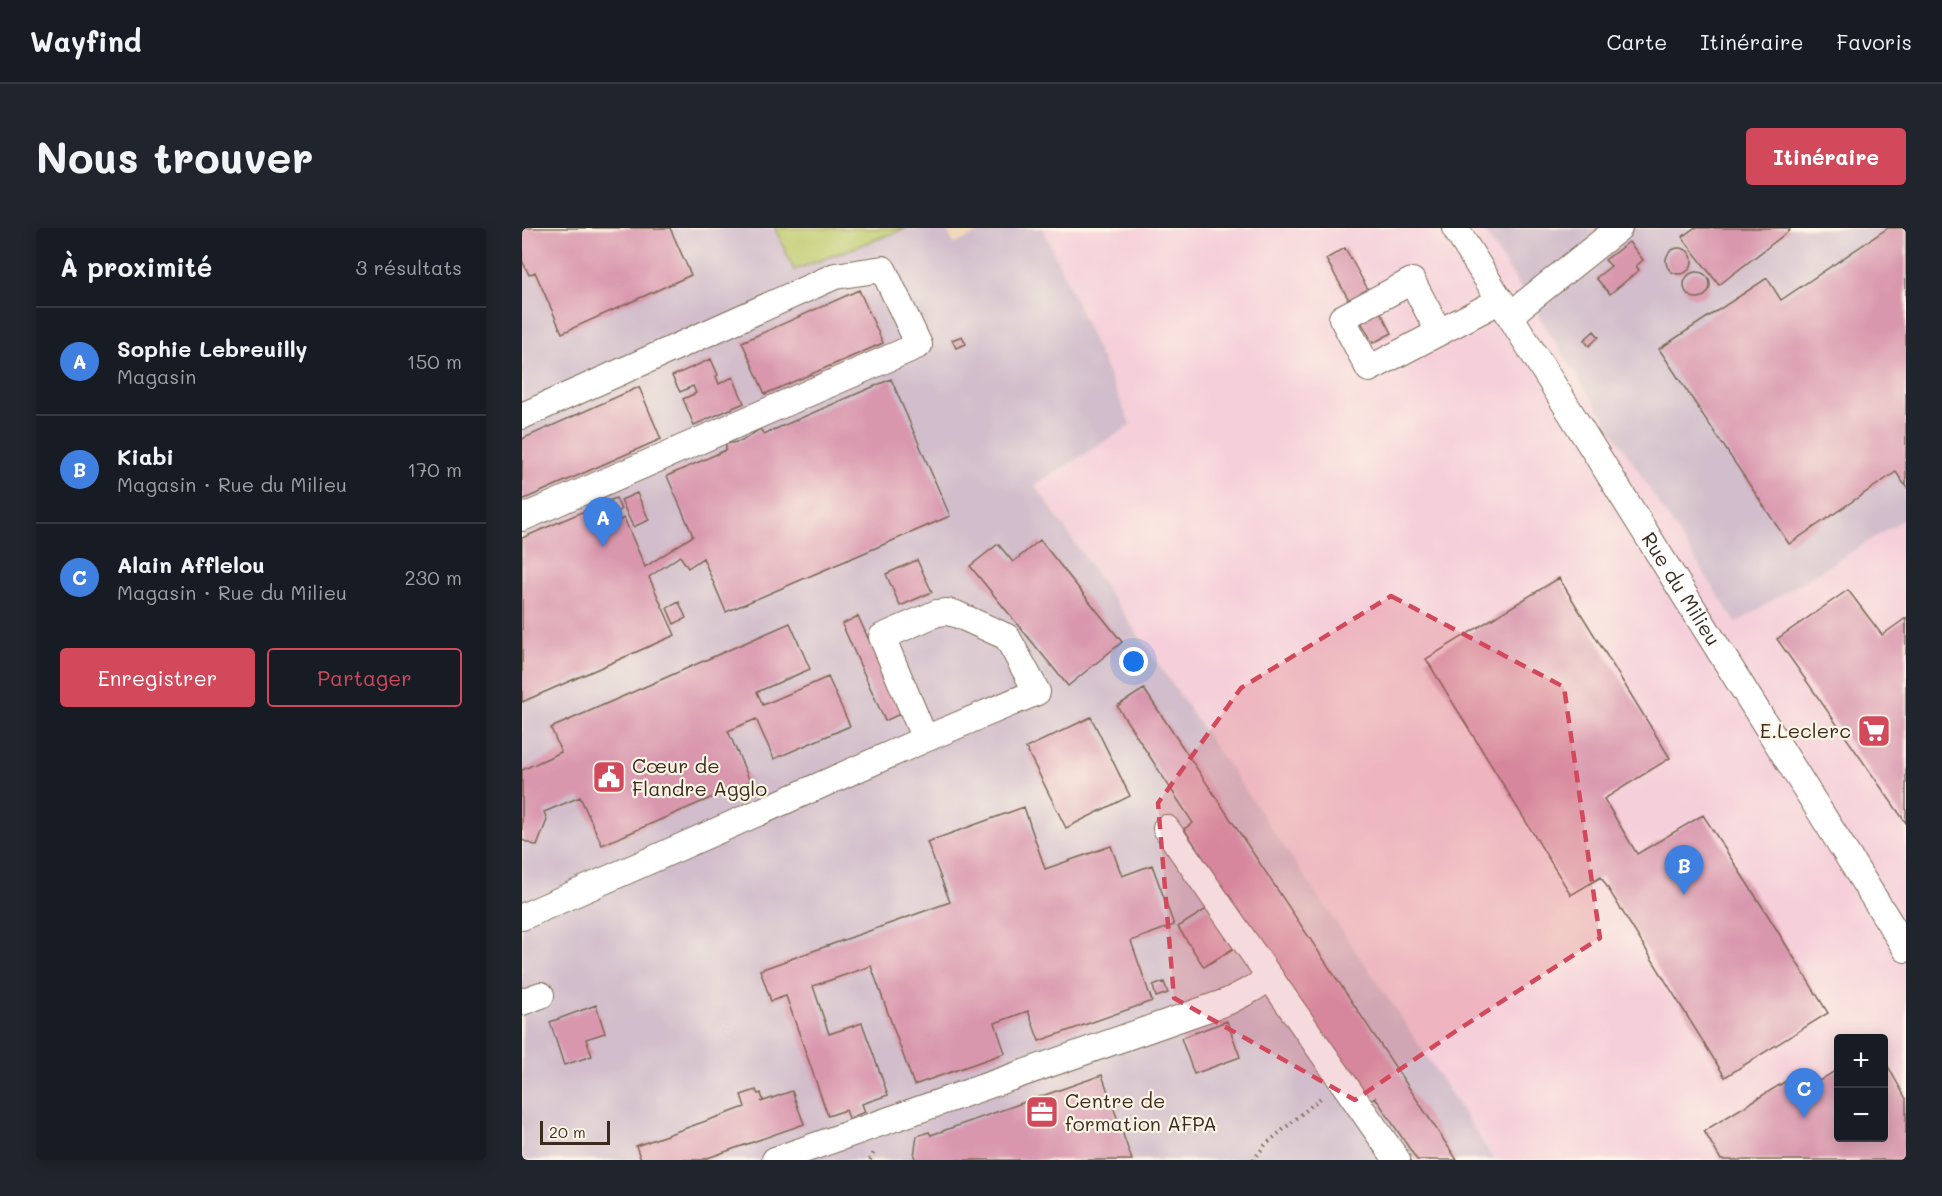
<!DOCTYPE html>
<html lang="fr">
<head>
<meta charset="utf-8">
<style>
	body { margin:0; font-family:Mali,sans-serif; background:#20242c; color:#f1f3f6 }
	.controls { position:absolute; right:18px; bottom:18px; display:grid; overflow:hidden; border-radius:6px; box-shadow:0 3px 15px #0003 }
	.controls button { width:54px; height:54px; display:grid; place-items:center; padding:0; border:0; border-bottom:2px solid #363941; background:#171b24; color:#f1f3f6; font:30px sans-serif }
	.scale { position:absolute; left:18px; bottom:15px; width:70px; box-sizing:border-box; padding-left:6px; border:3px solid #3b2a1e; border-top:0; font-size:16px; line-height:21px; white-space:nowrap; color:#3b2a1e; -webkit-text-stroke:4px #fcf5e5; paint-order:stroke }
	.you { position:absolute; left:612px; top:434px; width:21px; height:21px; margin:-15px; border:4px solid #fff; border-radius:50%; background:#1a73e8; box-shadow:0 0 0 9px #1a73e833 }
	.badge { display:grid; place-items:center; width:39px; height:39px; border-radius:50%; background:#d1495b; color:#fff; font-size:20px; font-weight:700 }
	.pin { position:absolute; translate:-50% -50px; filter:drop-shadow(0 2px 3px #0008) }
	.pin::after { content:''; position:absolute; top:32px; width:21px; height:18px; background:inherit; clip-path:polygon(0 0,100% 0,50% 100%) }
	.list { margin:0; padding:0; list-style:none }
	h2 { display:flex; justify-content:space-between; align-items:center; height:78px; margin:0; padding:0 24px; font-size:26px }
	h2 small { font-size:20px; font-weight:400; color:#9ea1a6 }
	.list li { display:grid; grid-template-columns:39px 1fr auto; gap:18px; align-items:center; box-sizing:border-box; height:108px; padding:0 24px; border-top:2px solid #363941 }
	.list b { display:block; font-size:22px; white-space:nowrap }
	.list p { margin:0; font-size:20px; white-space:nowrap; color:#9ea1a6 }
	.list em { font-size:20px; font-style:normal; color:#9ea1a6 }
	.actions { display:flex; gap:12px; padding:18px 24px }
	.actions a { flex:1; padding:14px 0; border:2px solid #d1495b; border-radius:6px; text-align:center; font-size:21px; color:#d1495b }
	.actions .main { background:#d1495b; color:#fff }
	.map { position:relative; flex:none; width:1384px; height:932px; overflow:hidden; border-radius:6px }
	header { display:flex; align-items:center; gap:36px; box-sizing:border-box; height:84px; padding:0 30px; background:#171b24; border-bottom:2px solid #363941 }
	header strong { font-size:28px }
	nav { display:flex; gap:33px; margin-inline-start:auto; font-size:21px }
	.intro { display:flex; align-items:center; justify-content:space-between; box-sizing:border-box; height:144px; padding:0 36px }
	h1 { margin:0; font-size:42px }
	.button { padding:15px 27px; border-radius:6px; background:#d1495b; color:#fff; font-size:21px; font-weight:700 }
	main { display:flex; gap:36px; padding:0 36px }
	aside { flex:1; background:#171b24; border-radius:6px; box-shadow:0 3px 15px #0003 }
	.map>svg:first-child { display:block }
</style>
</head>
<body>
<header>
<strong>Wayfind</strong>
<nav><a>Carte</a><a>Itinéraire</a><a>Favoris</a></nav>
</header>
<div class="intro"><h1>Nous trouver</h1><a class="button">Itinéraire</a></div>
<main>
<aside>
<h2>À proximité<small>3 résultats</small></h2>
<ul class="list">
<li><span class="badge" style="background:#3f7fe0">A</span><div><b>Sophie Lebreuilly</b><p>Magasin</p></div><em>150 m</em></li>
<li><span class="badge" style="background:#3f7fe0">B</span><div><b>Kiabi</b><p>Magasin · Rue du Milieu</p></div><em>170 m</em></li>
<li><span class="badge" style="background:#3f7fe0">C</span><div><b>Alain Afflelou</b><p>Magasin · Rue du Milieu</p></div><em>230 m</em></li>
</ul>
<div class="actions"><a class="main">Enregistrer</a><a>Partager</a></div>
</aside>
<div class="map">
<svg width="1384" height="932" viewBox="0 0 1384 932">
	<rect width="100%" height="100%" fill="#fcf5e5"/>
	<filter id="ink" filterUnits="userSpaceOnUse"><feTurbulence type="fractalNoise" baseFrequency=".0167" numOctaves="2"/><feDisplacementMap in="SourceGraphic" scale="12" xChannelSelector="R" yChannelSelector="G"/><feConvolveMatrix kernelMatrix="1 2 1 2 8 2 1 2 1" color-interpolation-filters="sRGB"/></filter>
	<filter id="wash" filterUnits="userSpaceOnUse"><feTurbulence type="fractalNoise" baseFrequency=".008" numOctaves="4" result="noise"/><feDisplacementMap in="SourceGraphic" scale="24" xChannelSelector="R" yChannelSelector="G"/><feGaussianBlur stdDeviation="1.35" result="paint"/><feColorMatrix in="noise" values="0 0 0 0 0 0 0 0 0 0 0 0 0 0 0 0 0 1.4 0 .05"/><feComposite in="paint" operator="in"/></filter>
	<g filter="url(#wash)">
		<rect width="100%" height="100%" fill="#f1daba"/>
		<path fill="#f5cfda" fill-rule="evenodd" d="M521 0H960L1214 395 1384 290V932H972L871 777 513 256 609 197ZM1316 810H1362V910H1316Z"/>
		<path fill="#d1bdcb" d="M0 0H253L272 42 388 0H424L432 16 468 0H521L609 197 513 257 871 777 972 932H0Z
			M960 0H1384V290L1214 395Z"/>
		<path fill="#becb6d" stroke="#7c7a46" stroke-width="1.5" d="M253 0H385L272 42Z"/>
		<g id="blocks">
			<path fill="#d997ae" d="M0 0H148L169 47 40 105 13 44 7 47 0 32Z
				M1172 0H1266L1268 2 1197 57 1160 9Z
				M1366 0H1384V259L1374 244 1267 316 1137 121 1245 50 1259 72Z
				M1107 14 1121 32 1114 38 1117 42 1088 66 1074 50 1089 38 1083 32Z
				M1144 33a13 13 0 1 1 26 0a13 13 0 1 1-26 0Z
				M823 20 870 105 851 115 804 31Z
				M1162 57a13 13 0 1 1 26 0a13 13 0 1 1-26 0Z
				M337 62 361 115 243 166 220 114Z
				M1072 103 1077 109 1067 118 1062 112Z
				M440 108 444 116 434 120 430 112Z
				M189 131 196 147 194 148 197 156 211 149 222 175 172 197 161 171 174 165 171 158 158 164 150 148Z
				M369 151 428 288 204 384 181 330 166 340 158 328 127 349 153 407 0 474V310L74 278 83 299 102 290 123 339 171 308 145 248 204 222V216L220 213 238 201 242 206Z
				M117 159 139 211 0 272V211Z
				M115 265 127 292 111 299 99 272Z
				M94 270 99 282 85 289 79 276Z
				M518 312 600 414 546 458 448 338 476 316 491 334Z
				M395 332 410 364 378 378 364 346Z
				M1037 350 1148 530 1082 571 1115 626 1181 587 1245 686 1306 785 1203 849 1079 649 1049 667 904 431Z
				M1326 362 1360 407 1384 390V595L1255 411Z
				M157 374 164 390 152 396 145 380Z
				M336 388 380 485 363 493 320 396Z
				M268 395 288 441 235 464 241 477 306 449 328 498 252 531 234 491 206 503 228 553 80 617 58 569 22 584 25 592 15 618 0 612V542L39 524 29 500Z
				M622 461 935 932H895L853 869 846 874 839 867 662 601 671 595 595 478Z
				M569 489 608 568 544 600 504 520Z
				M502 579 523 641 589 618 600 648 630 637 652 697 609 713 630 773 517 813 506 783 473 795 483 825 392 857 349 738 291 758 307 806 340 795 366 867 340 876 343 884 327 890 324 882 306 888 264 768 249 773 238 742 428 674 405 614Z
				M686 680 712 720 682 739 656 699Z
				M642 754 646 765 634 769 631 758Z
				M74 777 83 805 64 811 70 828 42 837 28 794Z
				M705 793 718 829 672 846 659 810Z
				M1362 831 1384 871V932H1199L1182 903 1264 853 1273 868 1316 841V910H1362Z
				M580 847 610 932H394L392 928 395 908 407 904 409 907Z
				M234 862 236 866 239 865 241 872 239 874 270 863 282 896 180 932H119L114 918 223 879 219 867Z"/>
		</g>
	</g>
	<g filter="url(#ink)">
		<use href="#blocks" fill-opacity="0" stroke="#7b6855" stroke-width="1.5"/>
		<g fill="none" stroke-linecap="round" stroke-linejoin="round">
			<defs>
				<g id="minor">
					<path id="s1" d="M933 0 1384 721"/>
					<path d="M988 87 1097 0"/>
					<path d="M917 104 890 53 820 90 847 141 979 72"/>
					<path d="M0 188 313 48 361 41 397 117 0 290"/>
					<path d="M644 600 875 932"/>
					<path d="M0 689 403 511 515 464 485 409 434 386 425 384 415 385 360 409 403 511"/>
					<path d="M0 774 19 767"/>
					<path d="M253 932 707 773 732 760 748 749"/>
				</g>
			</defs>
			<use href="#minor" stroke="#7b6855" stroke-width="28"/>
			<path stroke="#7b6855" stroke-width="4" stroke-dasharray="1.5 4.5" stroke-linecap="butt" d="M348 932 353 922
				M731 932 744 916 801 868"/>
			<use href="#minor" stroke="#fff" stroke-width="26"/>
		</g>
	</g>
	<path fill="#d1495b" fill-opacity="0.2" stroke="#d1495b" stroke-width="4.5" stroke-dasharray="12 8" stroke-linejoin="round" d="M869 368 1042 459 1078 710 934 803 833 872 652 770 636 575 719 460Z"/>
	<defs>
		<symbol id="supermarket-square" viewBox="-11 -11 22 22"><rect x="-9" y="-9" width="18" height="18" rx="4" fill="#d1495b" stroke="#fcf5e5"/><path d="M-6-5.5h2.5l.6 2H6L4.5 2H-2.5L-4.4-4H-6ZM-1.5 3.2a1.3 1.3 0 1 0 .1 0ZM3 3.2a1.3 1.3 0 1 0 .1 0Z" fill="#fff"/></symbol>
		<symbol id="civic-square" viewBox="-11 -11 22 22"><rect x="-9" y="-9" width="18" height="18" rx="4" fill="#d1495b" stroke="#fcf5e5"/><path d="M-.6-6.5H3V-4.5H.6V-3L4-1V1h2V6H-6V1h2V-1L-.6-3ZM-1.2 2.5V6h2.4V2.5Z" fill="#fff"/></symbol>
		<symbol id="office-square" viewBox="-11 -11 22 22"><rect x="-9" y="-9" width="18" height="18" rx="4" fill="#d1495b" stroke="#fcf5e5"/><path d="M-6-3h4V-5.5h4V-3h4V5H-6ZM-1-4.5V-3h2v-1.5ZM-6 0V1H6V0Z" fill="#fff"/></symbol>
	</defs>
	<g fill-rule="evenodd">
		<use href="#supermarket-square" x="1333" y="484" width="38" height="38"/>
		<use href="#civic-square" x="68" y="530" width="38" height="38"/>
		<use href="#office-square" x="501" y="865" width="38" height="38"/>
	</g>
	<g text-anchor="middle" stroke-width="4.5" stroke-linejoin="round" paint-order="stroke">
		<g font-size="20" fill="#3b2a1e" stroke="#fcf5e5">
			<text dy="7" stroke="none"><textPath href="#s1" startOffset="426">Rue du Milieu</textPath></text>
		</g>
		<g font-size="20" fill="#3b2a1e" stroke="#fcf5e5" text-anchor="start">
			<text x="1329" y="510" text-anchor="end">E.Leclerc</text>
			<text x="110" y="545">Cœur de<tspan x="110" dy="23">Flandre Agglo</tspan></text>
			<text x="543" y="880">Centre de<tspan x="543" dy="23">formation AFPA</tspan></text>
		</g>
	</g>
</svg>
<div class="controls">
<button>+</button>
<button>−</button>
</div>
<div class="scale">20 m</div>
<div class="you"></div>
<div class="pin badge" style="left:81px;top:319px;background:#3f7fe0">A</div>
<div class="pin badge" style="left:1162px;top:667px;background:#3f7fe0">B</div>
<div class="pin badge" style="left:1282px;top:890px;background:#3f7fe0">C</div>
</div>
</main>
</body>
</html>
